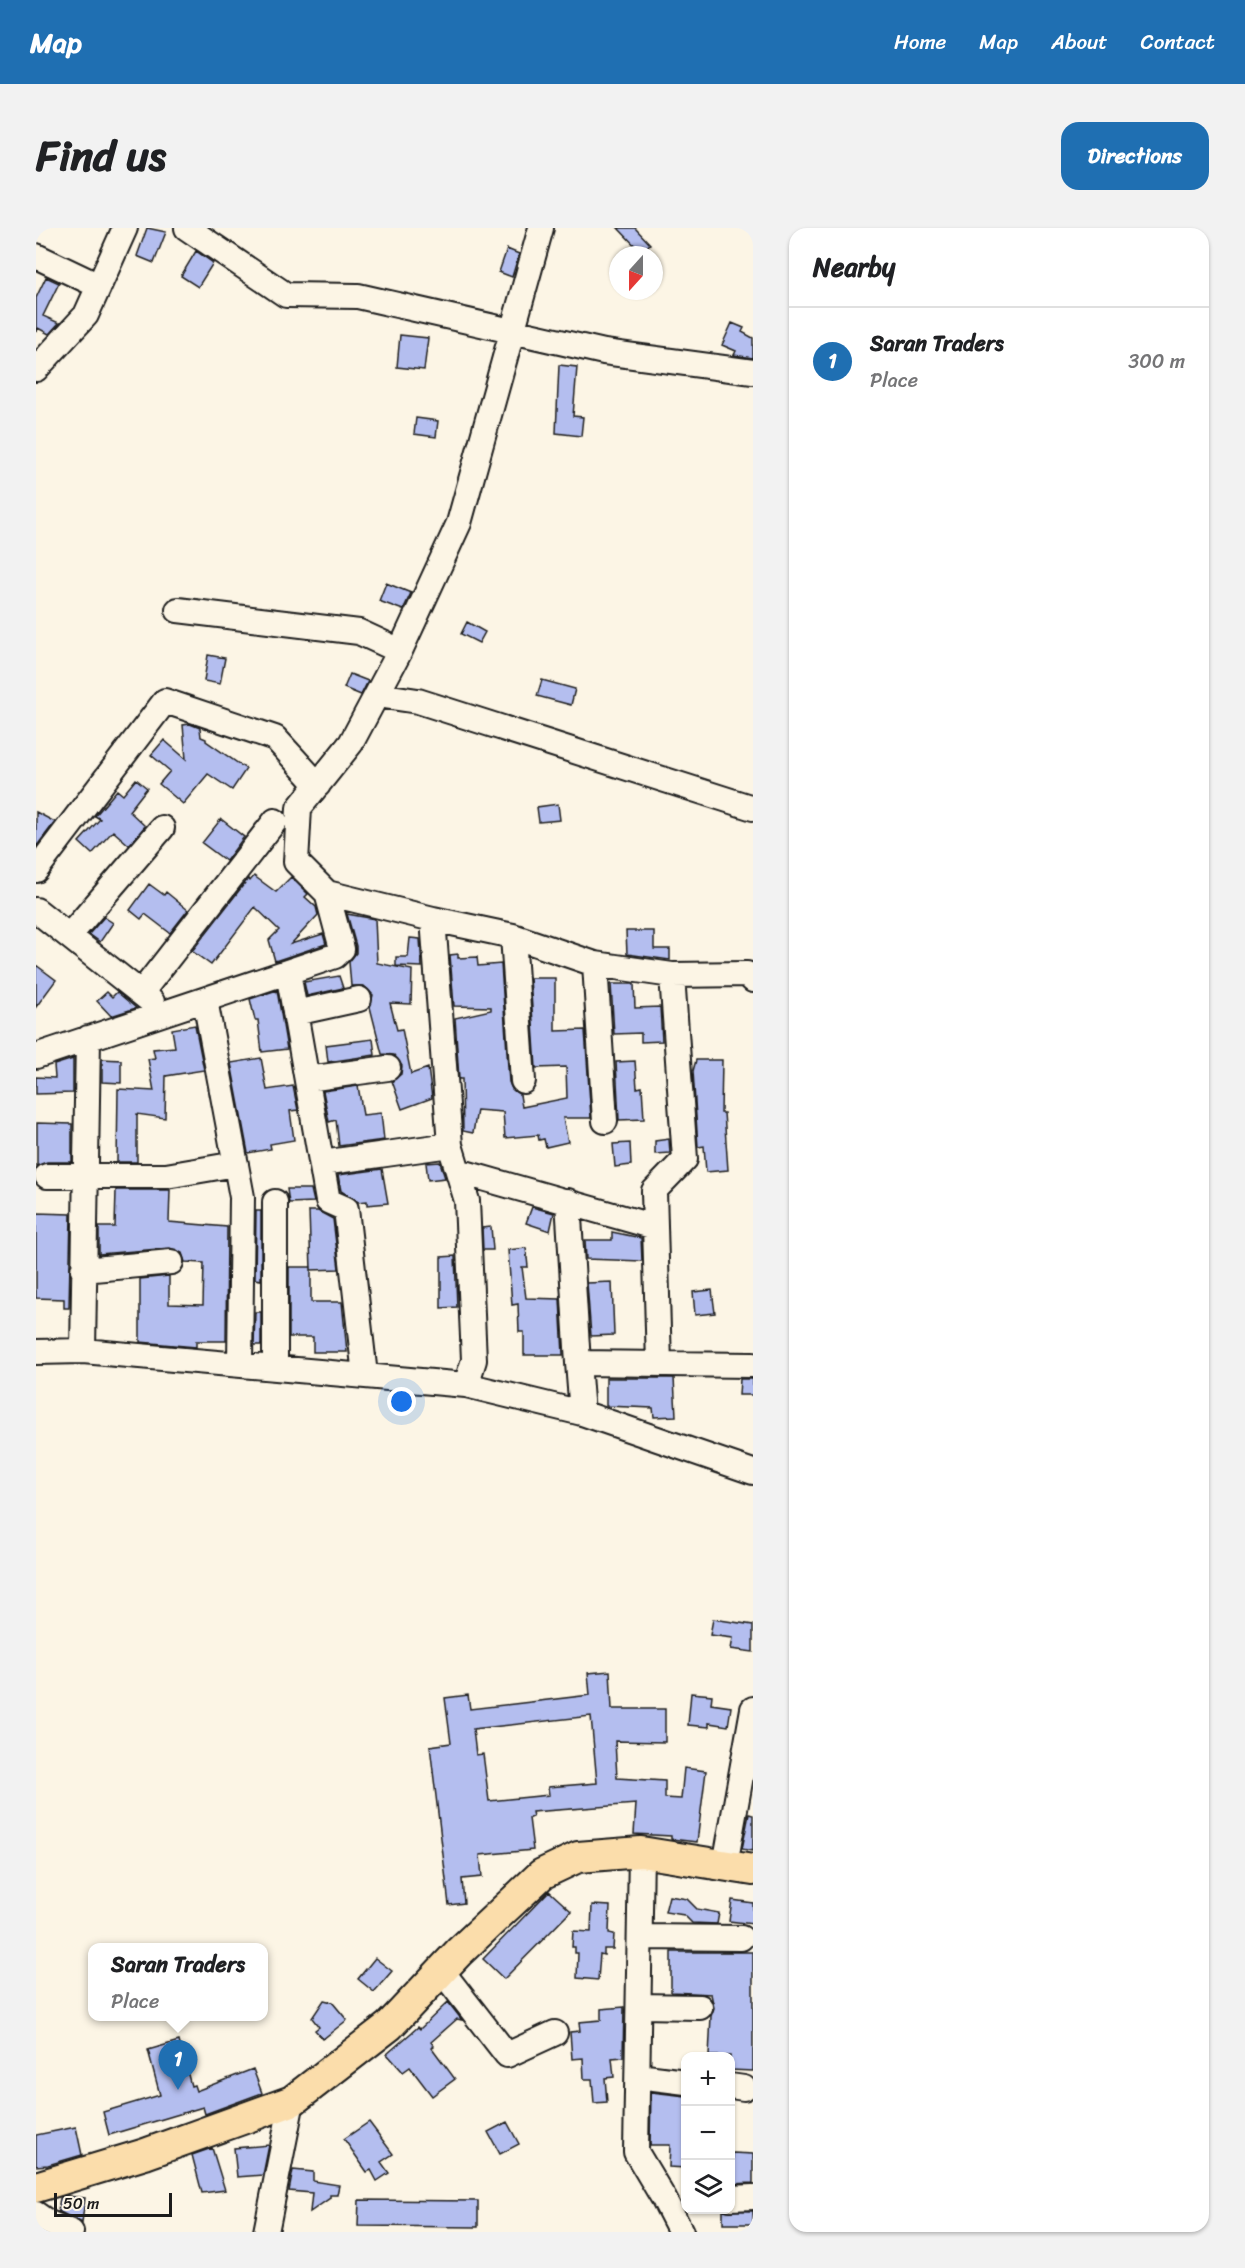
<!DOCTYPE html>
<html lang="en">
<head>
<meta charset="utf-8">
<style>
	body { margin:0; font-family:Sriracha,sans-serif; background:#f2f2f2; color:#202124 }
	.controls { position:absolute; right:18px; bottom:18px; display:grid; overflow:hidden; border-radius:12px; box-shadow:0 2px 4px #0004 }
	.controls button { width:54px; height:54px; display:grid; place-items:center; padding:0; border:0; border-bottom:2px solid #e0e0e0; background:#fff; color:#202124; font:30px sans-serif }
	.compass { position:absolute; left:573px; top:18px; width:54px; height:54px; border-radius:50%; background:#fff; box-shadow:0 2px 4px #0004; rotate:201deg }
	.scale { position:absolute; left:18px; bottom:15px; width:118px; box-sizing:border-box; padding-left:6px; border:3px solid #1c1c1c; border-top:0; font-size:16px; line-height:21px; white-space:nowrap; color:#1c1c1c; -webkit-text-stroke:4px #fcf5e5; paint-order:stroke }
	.you { position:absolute; left:366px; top:1174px; width:21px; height:21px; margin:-15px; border:4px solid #fff; border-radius:50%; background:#1a73e8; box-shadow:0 0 0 9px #1a73e833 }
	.badge { display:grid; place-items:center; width:39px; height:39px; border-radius:50%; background:#1f6fb2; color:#fff; font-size:20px; font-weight:700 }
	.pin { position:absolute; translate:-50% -50px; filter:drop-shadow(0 2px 3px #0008) }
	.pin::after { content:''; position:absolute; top:32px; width:21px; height:18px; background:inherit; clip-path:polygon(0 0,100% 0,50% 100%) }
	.popup { position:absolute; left:52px; top:1715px; width:180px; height:78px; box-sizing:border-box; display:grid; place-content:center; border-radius:12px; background:#fff; filter:drop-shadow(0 2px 4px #0005); font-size:20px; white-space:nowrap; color:#757577 }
	.popup b { font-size:22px; color:#202124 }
	.popup::after { content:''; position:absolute; left:50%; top:100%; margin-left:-12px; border:12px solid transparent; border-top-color:#fff }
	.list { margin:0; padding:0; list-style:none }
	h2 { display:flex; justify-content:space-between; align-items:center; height:78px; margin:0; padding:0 24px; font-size:26px }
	h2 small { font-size:20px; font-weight:400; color:#757577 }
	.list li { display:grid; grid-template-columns:39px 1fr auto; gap:18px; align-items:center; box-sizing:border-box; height:108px; padding:0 24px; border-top:2px solid #e0e0e0 }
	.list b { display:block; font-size:22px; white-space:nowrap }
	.list p { margin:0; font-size:20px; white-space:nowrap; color:#757577 }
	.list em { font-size:20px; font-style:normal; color:#757577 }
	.icon { flex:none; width:33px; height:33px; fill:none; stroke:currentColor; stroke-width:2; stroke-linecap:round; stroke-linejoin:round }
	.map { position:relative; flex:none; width:717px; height:2004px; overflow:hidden; border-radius:18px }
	header { display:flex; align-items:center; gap:36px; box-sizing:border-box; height:84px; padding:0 30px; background:#1f6fb2; color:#fff }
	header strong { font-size:28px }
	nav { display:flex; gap:33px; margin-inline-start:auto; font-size:21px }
	.intro { display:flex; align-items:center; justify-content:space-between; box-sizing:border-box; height:144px; padding:0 36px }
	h1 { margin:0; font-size:42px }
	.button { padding:15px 27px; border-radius:18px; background:#1f6fb2; color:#fff; font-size:21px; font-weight:700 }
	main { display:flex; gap:36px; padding:0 36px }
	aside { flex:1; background:#fff; border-radius:18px; box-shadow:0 2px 4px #0004 }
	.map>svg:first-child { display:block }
</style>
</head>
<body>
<header>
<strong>Map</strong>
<nav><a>Home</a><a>Map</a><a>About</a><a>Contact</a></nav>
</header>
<div class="intro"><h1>Find us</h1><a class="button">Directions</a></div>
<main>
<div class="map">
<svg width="717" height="2004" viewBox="0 0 717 2004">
	<rect width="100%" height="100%" fill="#fcf5e5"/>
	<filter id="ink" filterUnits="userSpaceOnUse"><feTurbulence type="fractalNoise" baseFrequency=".0167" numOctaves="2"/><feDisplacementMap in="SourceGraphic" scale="12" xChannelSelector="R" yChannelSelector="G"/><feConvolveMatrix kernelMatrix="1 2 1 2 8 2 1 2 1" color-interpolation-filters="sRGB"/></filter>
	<g filter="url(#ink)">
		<path fill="#b4beef" stroke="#1c1c1c" stroke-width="1.5" fill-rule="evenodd" d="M111 0 130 4 118 35 101 28Z
			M582 0H599L614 16 605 24Z
			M471 21 483 26 476 49 463 44Z
			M160 23 177 35 162 59 145 48Z
			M10 49 23 55 7 88 23 95 13 106 2 100 0 104V70Z
			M696 95 708 100 706 104 717 110V130L698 127 700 123 686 117Z
			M364 107 392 110 388 142 361 139Z
			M523 137 541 139 537 188 547 189 545 208 520 205Z
			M380 190 402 193 400 209 378 206Z
			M350 355 375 365 367 382 343 373Z
			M431 394 449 404 443 415 425 406Z
			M172 427 189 430 184 456 168 453Z
			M314 446 332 453 325 467 308 460Z
			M506 452 539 461 535 477 501 468Z
			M154 496 164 500 165 509 170 511V513L210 541 196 562 172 546 147 576 123 556 134 543 115 527 128 512 150 531 147 497Z
			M100 551 111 560 93 583 109 598 93 617 77 603 56 626 43 614 64 591 59 588 81 562 87 567Z
			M522 576 524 592 503 594 501 579Z
			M0 584 19 594 0 619Z
			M185 591 208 609 190 633 166 615Z
			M218 648 240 664 255 649 272 666 269 669 280 679 282 687 255 716 287 706 290 716 239 733 233 712 243 702 219 679 175 737 156 723 212 651 214 653Z
			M113 656 128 667 130 664 152 682 134 705 109 686 105 691 94 682Z
			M311 686 339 691 341 735 376 742 375 776 354 775 361 802 366 801 375 846 392 840 396 870 366 881 356 853 365 846 366 838 358 827 346 826 334 779 337 767 328 758H315L313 734 320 725V718Z
			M68 689 77 695 64 714 53 706Z
			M590 703H618V721H634V732L591 726Z
			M374 710 384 711 386 739 360 738V729H372Z
			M422 726V730L441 729 442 738 465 736 473 854 476 861 484 867 486 879 531 870 530 839 500 840 494 750H519V803L549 802 555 890H527L532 914 510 919 508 911 503 912 502 907 469 910 467 884 441 882 437 905 427 903 426 851H423L419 790 455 782V779L418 778 414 727Z
			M0 737 20 752 0 779Z
			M303 748 307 760 271 768 268 754Z
			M575 756H598L599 780 624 779 626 813 605 814V805L578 806Z
			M241 762 251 821 226 824 222 792H219L214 771Z
			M71 764 76 769 81 764 100 780 75 788 61 773Z
			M159 797 168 842 130 848 129 890 101 886V934H81L82 861 118 863 112 831 119 830 117 821 139 819 136 801Z
			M337 811 339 827 292 834 290 817Z
			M225 830 231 862 257 858 262 882 254 883 258 912 234 916 235 921 212 925 195 835Z
			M37 831V865L0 866V849L19 850 18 837Z
			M66 831 85 832V855L66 854Z
			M660 832H686L685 885H688L692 942 670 944 668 918 662 919 657 843Z
			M599 833 601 860 606 859 608 891 583 892 580 834Z
			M322 858 327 887 345 885 348 912 303 918 300 892 293 894 287 863Z
			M1 895 36 896V934H11L1 938Z
			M633 911 634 925 619 926V913Z
			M594 915 595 937 579 939 577 916Z
			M404 934 409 950 392 952 390 935Z
			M346 941 352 975 331 977V973L322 974 305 963 302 947Z
			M251 961H275L278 974 253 975Z
			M80 962H134L133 994 191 999 190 1113H160V1119L104 1114V1051L133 1048V1076L167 1077 168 1035 149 1034 146 1025 134 1020 63 1026V999H79Z
			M496 979 518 985 514 1003 490 995Z
			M220 983H225V1052L219 1051Z
			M273 983H282L297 991 303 1041 275 1042Z
			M0 985 35 986 33 1080H28V1071L0 1070Z
			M455 999 457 1022H447L446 1000Z
			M576 1004 605 1010 606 1033 550 1031 549 1012H576Z
			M490 1020 492 1039H486L490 1070 524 1071 527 1127H488V1104H483L482 1076 476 1077 472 1022Z
			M419 1028 421 1079 405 1080V1029Z
			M253 1039H275V1074H306L311 1124H277V1109H253Z
			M576 1054 578 1107 555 1108 551 1055Z
			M676 1062 679 1085 659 1087 657 1064Z
			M219 1084H225V1117H218Z
			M570 1150H638L640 1188 618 1189 617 1180 570 1178Z
			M704 1151H717V1167H703Z
			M677 1391 717 1397V1424L695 1421 697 1410 674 1407Z
			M574 1443 576 1481H629V1514L579 1513 581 1550 629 1553V1570L645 1571 648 1540 670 1543 661 1614 635 1611V1608L598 1606 600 1576 496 1584 497 1589 493 1590 497 1622 444 1627 446 1649 426 1651 428 1675 413 1677 394 1518 415 1515 409 1470 432 1467 434 1481 554 1467 552 1445ZM555 1488 561 1555 512 1559 513 1567 453 1573 447 1526 440 1527 437 1501Z
			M655 1465 676 1467 675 1476 695 1479 692 1498 673 1495V1499L652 1497Z
			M713 1586 717 1587V1623L706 1621Z
			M513 1663 535 1683 468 1751 447 1731Z
			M633 1668 651 1671 661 1681 683 1685 681 1696 656 1695 648 1687 629 1684Z
			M696 1672 717 1675V1696L693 1693Z
			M556 1677 574 1678 573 1705 578 1706 577 1721H568V1727L564 1726 562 1752 541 1750 542 1725H539V1719H536L537 1703 555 1704Z
			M635 1724H717V1843L694 1842V1828H673L675 1788 678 1780 675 1766 635 1764Z
			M339 1730 356 1743 338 1764 322 1751Z
			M288 1772 296 1774 311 1792 287 1811 279 1802 283 1799 276 1790Z
			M412 1774 426 1792 421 1791 395 1814 398 1818 396 1820 419 1851 396 1868 374 1839 367 1844 351 1826 382 1799 384 1801Z
			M588 1779 587 1829 576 1830 578 1849 569 1850 571 1874 558 1875 556 1851H548L547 1830 536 1831 534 1804 544 1803 543 1794 565 1792V1781Z
			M143 1813 155 1858 158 1857 160 1863 217 1841 226 1865 169 1886 167 1879 73 1907 67 1884 124 1867 112 1822Z
			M615 1864 650 1868V1940L633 1939 634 1917H614Z
			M333 1894 357 1926 345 1934 353 1945 341 1953 335 1942 331 1944 308 1911Z
			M471 1894 483 1916 464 1926 452 1904Z
			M40 1899 46 1927 12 1937 0 1938V1907Z
			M233 1917 227 1947 201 1949 198 1920Z
			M176 1920 189 1962 166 1965 156 1927Z
			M697 1925 717 1926V1955L695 1956Z
			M257 1942 277 1944V1953L303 1957 301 1967H294V1970L274 1984 276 1965 253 1963Z
			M31 1968 49 1970 46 1995 22 1983 24 1970Z
			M323 1972 442 1973V1999L322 1998Z
			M687 1982 717 1983V1996H687Z"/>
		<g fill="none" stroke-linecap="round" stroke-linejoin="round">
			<defs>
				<path id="minor" d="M151 0 250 67 322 68 568 124 717 144
					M0 28 63 58
					M0 141 50 87 89 0
					M142 382 323 404 364 423 315 515 263 580 260 634 291 665
					M364 423 423 295 505 0
					M341 467 382 473 717 580
					M0 642 129 473 239 510 282 557
					M0 682 116 774
					M33 708 126 600
					M559 736 569 893
					M252 744 292 973 310 981 329 1147
					M105 765 239 593
					M169 772 206 969 204 1136
					M259 785 323 771
					M0 828 299 728 306 721 291 665 397 691
					M271 851 352 840
					M487 853 477 708 559 736 636 747
					M414 917 431 973 438 1132 430 1157
					M286 935 414 917 397 691 477 708
					M422 943 619 999
					M11 948H130L200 936
					M532 973 542 1135
					M47 1042 135 1034
					M47 1123 52 810
					M0 1124 47 1123 430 1157 546 1185 717 1244
					M623 1136 618 963 649 931 636 747 711 746 717 752
					M239 1139V974
					M546 1185 542 1135 717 1137
					M605 1624 600 1924 628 1971 645 2004
					M689 1637 717 1481
					M604 1709 705 1710
					M405 1742 471 1827 519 1805
					M603 1778 664 1779
					M602 1848 650 1854
					M694 1858 708 1860
					M694 1970 717 1969
					M0 1986 13 1995 35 2004
					M230 2004 256 1873"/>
				<path id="major" d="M0 1959 109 1926 256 1873 353 1798 423 1724 506 1646 542 1629 605 1624 717 1642"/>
			</defs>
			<use href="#minor" stroke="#1c1c1c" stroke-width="28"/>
			<use href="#major" stroke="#1c1c1c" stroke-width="34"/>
			<use href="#minor" stroke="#fcf5e5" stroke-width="24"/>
			<use href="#major" stroke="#fbddab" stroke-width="30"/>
		</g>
	</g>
</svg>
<div class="controls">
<button>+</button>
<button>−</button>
<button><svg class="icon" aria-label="layers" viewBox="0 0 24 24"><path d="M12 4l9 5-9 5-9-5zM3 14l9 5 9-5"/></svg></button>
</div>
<svg class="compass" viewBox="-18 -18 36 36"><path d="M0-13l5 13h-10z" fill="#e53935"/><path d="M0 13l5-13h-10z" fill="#757577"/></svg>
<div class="scale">50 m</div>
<div class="you"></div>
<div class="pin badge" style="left:142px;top:1862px">1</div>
<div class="popup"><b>Saran Traders</b>Place</div>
</div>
<aside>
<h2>Nearby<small></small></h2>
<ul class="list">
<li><span class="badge">1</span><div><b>Saran Traders</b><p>Place</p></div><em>300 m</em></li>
</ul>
</aside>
</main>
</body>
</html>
